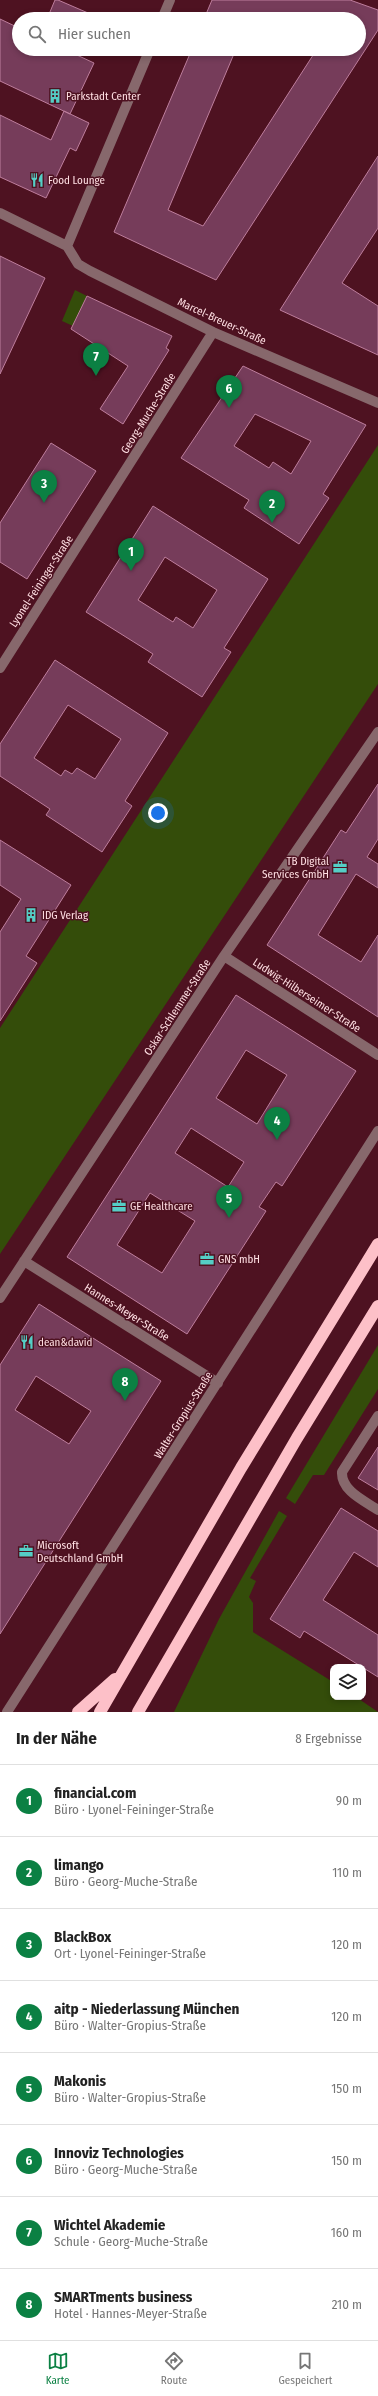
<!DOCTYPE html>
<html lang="de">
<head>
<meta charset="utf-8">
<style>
	body { margin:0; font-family:"Fira Sans Condensed",sans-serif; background:#f2f2f2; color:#222 }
	.controls { position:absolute; right:12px; bottom:12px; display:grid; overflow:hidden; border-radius:8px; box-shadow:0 2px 6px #0003 }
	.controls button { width:36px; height:36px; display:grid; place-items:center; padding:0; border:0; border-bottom:1px solid #e0e0e0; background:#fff; color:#222; font:20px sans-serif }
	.you { position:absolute; left:158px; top:813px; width:14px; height:14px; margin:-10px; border:3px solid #fff; border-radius:50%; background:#1a73e8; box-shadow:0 0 0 6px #1a73e833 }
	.badge { display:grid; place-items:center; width:26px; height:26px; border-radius:50%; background:#0b8043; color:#fff; font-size:13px; font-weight:700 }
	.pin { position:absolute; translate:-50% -33px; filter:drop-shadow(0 1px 2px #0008) }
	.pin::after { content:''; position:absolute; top:21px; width:14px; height:12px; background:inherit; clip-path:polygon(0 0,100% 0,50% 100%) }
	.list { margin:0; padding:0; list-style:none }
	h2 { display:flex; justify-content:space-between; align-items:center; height:52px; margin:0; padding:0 16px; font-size:17px }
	h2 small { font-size:13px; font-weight:400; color:#767676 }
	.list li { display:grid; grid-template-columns:26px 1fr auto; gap:12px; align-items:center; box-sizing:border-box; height:72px; padding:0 16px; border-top:1px solid #e0e0e0 }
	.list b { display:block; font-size:15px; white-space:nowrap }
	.list p { margin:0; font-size:13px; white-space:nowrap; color:#767676 }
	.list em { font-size:13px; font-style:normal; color:#767676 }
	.icon { flex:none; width:22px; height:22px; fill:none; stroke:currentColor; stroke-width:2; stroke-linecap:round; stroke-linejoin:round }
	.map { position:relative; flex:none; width:378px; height:1712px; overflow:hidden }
	.search { position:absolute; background:#fff; box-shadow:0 2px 6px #0003; left:12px; right:12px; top:12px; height:44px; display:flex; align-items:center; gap:10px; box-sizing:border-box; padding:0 14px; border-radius:22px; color:#767676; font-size:15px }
	.sheet { height:628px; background:#fff }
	nav { display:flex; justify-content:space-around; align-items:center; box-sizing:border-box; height:56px; border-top:1px solid #e0e0e0; background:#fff; font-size:11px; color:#767676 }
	nav a { display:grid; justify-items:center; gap:2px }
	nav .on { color:#0b8043 }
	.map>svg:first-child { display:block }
</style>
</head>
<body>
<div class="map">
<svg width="378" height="1712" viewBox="0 0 378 1712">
	<rect width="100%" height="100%" fill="#4e1221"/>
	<path fill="#344d0a" d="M75 290 87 296 73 326 62 321Z
		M378 445V684L0 1254V1028Z
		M378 1345V1389L324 1475H313L295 1504 286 1498Z
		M279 1511 287 1516 250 1578 256 1581 249 1597 253 1603V1632L333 1682V1697H356L378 1712H174L219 1619Z"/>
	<path fill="#763c5a" stroke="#be7e9d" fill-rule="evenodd" d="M55 0H58L102 19H47Z
		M212 0H350L378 10V30L216 280 114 232 192 49H236L168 210 203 226 317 49H359V19H204Z
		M0 19 19 28V49H64L94 63 70 114 0 81Z
		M64 111 89 123 76 151 70 148 46 198 0 177V115L51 140Z
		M378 156V228L342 283 378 306V355L280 310Z
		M0 256 45 278 0 374Z
		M87 296 172 336 166 348 169 350 123 424 100 409 128 366 71 329Z
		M243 366 366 425 323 494 329 498 299 544 244 508 249 500 181 458ZM255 414 311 441 291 474 273 462 269 468 234 446Z
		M51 443 96 471 27 579 0 562V523Z
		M153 506 268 579 224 648 231 652 202 697 148 662 153 654 86 612ZM165 557 217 590 193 628 176 617 173 622 138 600Z
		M55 660 168 733 125 801 132 806 102 852 46 815 50 809 0 776V744ZM68 705 121 739 95 779 77 768 72 774 65 770 61 776 34 758Z
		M378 784V839L367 857 378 864V888L356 874 318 935 361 962 378 935V1017L267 945 341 830 346 833Z
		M0 840 71 885 26 956 37 963 0 1021V932L21 899 0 885Z
		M236 995 356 1071 282 1186 276 1182 259 1207 266 1211 187 1334 67 1257ZM246 1050 287 1075 257 1124 216 1098ZM191 1128 244 1162 228 1187 175 1153ZM150 1193 195 1221 162 1273 117 1245Z
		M39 1304 161 1381 0 1634V1365ZM36 1376 91 1411 69 1444 15 1410Z
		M378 1447V1490L358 1478Z
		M341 1508 378 1531V1567L354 1552 323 1600 378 1635V1677L304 1631 300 1638 270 1619Z"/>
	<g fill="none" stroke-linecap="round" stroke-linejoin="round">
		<path stroke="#87686c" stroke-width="10" d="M162 19 170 0
			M0 213 67 246
			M67 246 78 264 90 271 213 332 378 403
			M67 246 150 49
			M0 668 213 332
			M224 956 378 1055
			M24 1261 218 1383
			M0 1298 224 956 378 732
			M378 1416 342 1472C341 1491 365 1501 378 1510
			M7 1712 378 1131"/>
		<path stroke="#fdc0c8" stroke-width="12" d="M78 1712 115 1679
			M100 1712 241 1468 378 1244
			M138 1712 297 1438 378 1306"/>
	</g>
	<defs>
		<symbol id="building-bare" viewBox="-9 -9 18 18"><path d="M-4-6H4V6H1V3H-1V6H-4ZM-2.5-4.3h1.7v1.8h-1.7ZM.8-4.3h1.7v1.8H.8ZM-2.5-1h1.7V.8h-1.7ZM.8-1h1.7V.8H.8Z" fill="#55cec6" stroke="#4e1221" stroke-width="2.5" paint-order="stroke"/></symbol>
		<symbol id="restaurant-bare" viewBox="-9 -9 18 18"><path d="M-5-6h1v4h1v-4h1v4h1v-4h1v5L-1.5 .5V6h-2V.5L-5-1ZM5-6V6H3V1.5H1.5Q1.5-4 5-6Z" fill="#55cec6" stroke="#4e1221" stroke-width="2.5" paint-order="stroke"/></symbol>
		<symbol id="office-bare" viewBox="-9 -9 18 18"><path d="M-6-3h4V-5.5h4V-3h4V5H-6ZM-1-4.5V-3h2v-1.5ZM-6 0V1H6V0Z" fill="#55cec6" stroke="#4e1221" stroke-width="2.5" paint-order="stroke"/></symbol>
	</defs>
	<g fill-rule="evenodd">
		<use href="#building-bare" x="45" y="86" width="20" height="20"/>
		<use href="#restaurant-bare" x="27" y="170" width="20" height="20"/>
		<use href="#office-bare" x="330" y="857" width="20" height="20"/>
		<use href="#building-bare" x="21" y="905" width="20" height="20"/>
		<use href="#office-bare" x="109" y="1196" width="20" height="20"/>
		<use href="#office-bare" x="197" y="1249" width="20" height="20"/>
		<use href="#restaurant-bare" x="17" y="1332" width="20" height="20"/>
		<use href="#office-bare" x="16" y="1541" width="20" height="20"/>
	</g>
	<g text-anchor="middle" stroke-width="3" stroke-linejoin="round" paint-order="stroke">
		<g font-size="11" fill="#ffdfe3" stroke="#4e1221" text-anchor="start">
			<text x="66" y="100">Parkstadt Center</text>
			<text x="48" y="184">Food Lounge</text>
			<text x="329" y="865" text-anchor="end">TB Digital<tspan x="329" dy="13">Services GmbH</tspan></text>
			<text x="42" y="919">IDG Verlag</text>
			<text x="130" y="1210">GE Healthcare</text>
			<text x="218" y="1263">GNS mbH</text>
			<text x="38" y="1346">dean&amp;david</text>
			<text x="37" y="1549">Microsoft<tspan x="37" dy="13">Deutschland GmbH</tspan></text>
		</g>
		<g font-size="11" fill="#ffdfe3" stroke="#4e1221">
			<text transform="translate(222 321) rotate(25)" y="4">Marcel-Breuer-Straße</text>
			<text transform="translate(148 413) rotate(-58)" y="4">Georg-Muche-Straße</text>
			<text transform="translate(41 581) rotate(-57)" y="4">Lyonel-Feininger-Straße</text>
			<text transform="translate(307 995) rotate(33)" y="4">Ludwig-Hilberseimer-Straße</text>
			<text transform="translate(177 1007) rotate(-57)" y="4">Oskar-Schlemmer-Straße</text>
			<text transform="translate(127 1312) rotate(32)" y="4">Hannes-Meyer-Straße</text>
			<text transform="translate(183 1415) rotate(-58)" y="4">Walter-Gropius-Straße</text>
		</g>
	</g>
</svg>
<div class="controls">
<button><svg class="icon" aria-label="layers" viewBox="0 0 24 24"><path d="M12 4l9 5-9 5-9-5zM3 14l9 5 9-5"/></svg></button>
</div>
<div class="you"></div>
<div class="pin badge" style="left:131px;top:571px">1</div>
<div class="pin badge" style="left:272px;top:523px">2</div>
<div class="pin badge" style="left:44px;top:503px">3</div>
<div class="pin badge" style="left:277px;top:1140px">4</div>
<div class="pin badge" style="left:229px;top:1218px">5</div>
<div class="pin badge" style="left:229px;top:408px">6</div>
<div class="pin badge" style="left:96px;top:376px">7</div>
<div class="pin badge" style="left:125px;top:1401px">8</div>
<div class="search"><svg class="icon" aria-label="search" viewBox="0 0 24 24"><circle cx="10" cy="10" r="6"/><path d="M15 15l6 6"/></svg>Hier suchen</div>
</div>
<section class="sheet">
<h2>In der Nähe<small>8 Ergebnisse</small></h2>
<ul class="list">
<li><span class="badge">1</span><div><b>financial.com</b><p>Büro · Lyonel-Feininger-Straße</p></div><em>90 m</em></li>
<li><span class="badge">2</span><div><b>limango</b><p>Büro · Georg-Muche-Straße</p></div><em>110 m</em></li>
<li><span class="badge">3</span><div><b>BlackBox</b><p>Ort · Lyonel-Feininger-Straße</p></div><em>120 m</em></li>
<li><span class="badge">4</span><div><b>aitp - Niederlassung München</b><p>Büro · Walter-Gropius-Straße</p></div><em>120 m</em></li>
<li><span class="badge">5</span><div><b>Makonis</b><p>Büro · Walter-Gropius-Straße</p></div><em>150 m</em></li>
<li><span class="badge">6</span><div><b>Innoviz Technologies</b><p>Büro · Georg-Muche-Straße</p></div><em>150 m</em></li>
<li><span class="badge">7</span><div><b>Wichtel Akademie</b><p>Schule · Georg-Muche-Straße</p></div><em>160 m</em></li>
<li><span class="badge">8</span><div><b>SMARTments business</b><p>Hotel · Hannes-Meyer-Straße</p></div><em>210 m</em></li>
</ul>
</section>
<nav>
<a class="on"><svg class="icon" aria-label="map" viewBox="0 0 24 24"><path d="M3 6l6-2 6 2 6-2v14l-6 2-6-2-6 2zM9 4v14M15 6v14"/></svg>Karte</a>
<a><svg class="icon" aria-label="directions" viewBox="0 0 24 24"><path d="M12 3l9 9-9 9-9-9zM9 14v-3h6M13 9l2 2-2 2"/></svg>Route</a>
<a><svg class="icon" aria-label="saved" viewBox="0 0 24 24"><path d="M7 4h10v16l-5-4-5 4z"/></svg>Gespeichert</a>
</nav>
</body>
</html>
